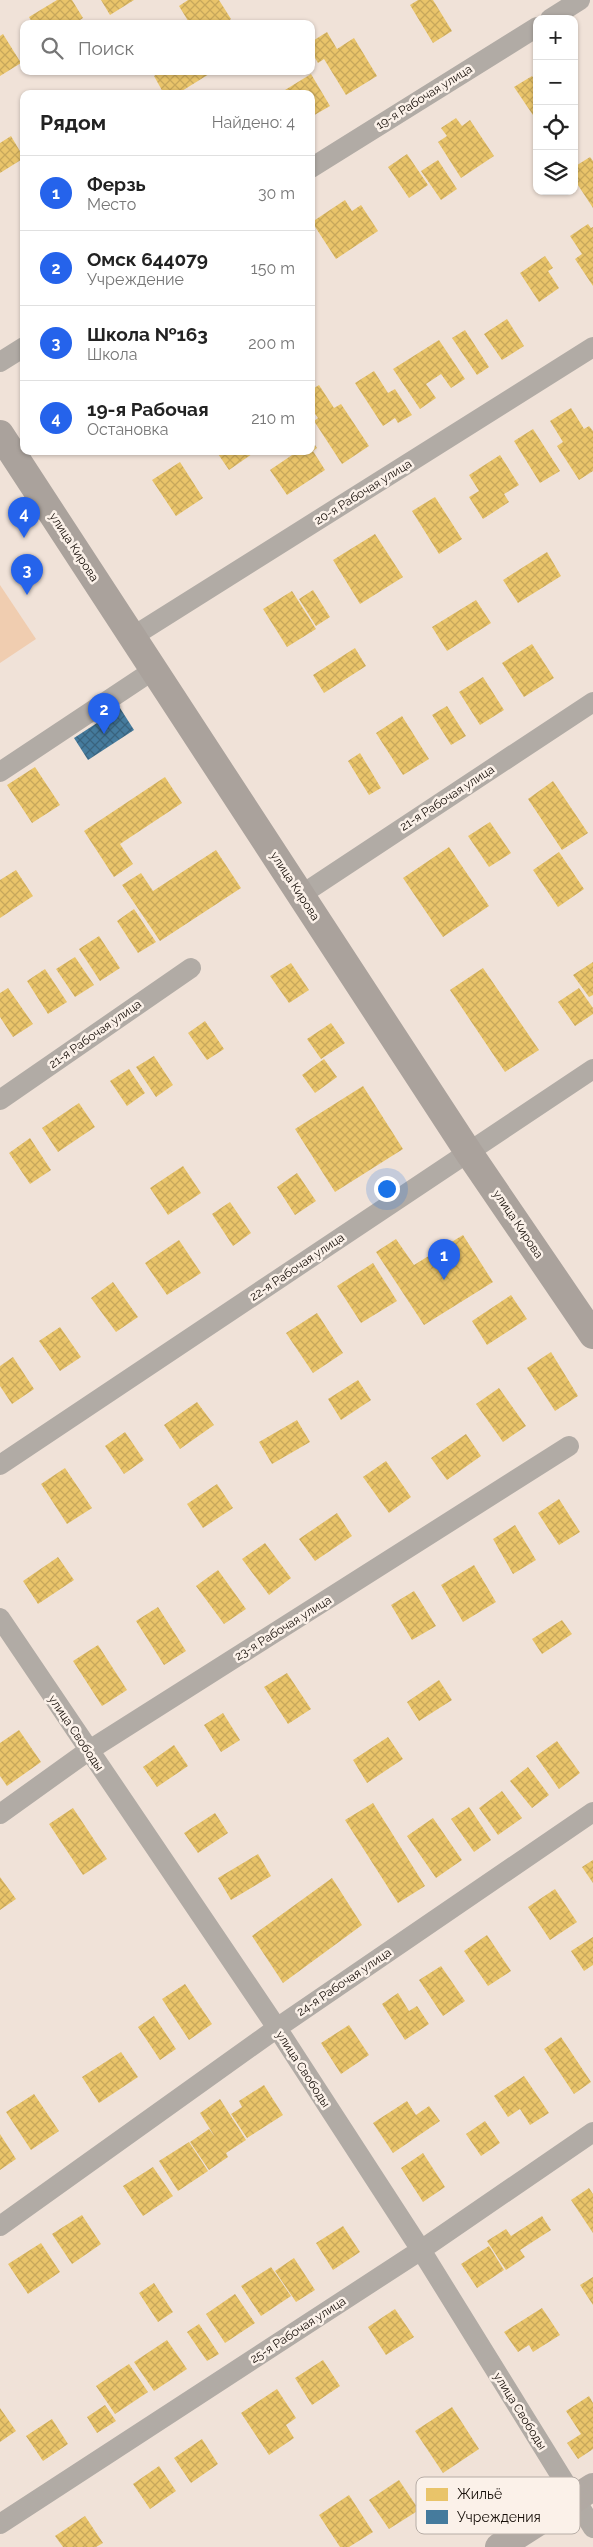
<!DOCTYPE html>
<html lang="ru">
<head>
<meta charset="utf-8">
<style>
	body { margin:0; font-family:Raleway,sans-serif; background:#f2f2f2; color:#222 }
	.controls { position:absolute; right:15px; top:15px; display:grid; overflow:hidden; border-radius:10px; box-shadow:0 1px 4px #0004 }
	.controls button { width:45px; height:45px; display:grid; place-items:center; padding:0; border:0; border-bottom:1px solid #e0e0e0; background:#fff; color:#222; font:25px sans-serif }
	.you { position:absolute; left:386px; top:1188px; width:18px; height:18px; margin:-12px; border:4px solid #fff; border-radius:50%; background:#1a73e8; box-shadow:0 0 0 8px #1a73e833 }
	.badge { display:grid; place-items:center; width:32px; height:32px; border-radius:50%; background:#2563eb; color:#fff; font-size:16px; font-weight:700 }
	.pin { position:absolute; translate:-50% -41px; filter:drop-shadow(0 1px 2px #0008) }
	.pin::after { content:''; position:absolute; top:26px; width:18px; height:15px; background:inherit; clip-path:polygon(0 0,100% 0,50% 100%) }
	.list { margin:0; padding:0; list-style:none }
	h2 { display:flex; justify-content:space-between; align-items:center; height:65px; margin:0; padding:0 20px; font-size:21px }
	h2 small { font-size:16px; font-weight:400; color:#767676 }
	.list li { display:grid; grid-template-columns:32px 1fr auto; gap:15px; align-items:center; box-sizing:border-box; height:75px; padding:0 20px; border-top:1px solid #e0e0e0 }
	.list b { display:block; font-size:19px; white-space:nowrap }
	.list p { margin:0; font-size:16px; white-space:nowrap; color:#767676 }
	.list em { font-size:16px; font-style:normal; color:#767676 }
	.icon { flex:none; width:28px; height:28px; fill:none; stroke:currentColor; stroke-width:2; stroke-linecap:round; stroke-linejoin:round }
	.map { position:relative; flex:none; width:593px; height:2547px; overflow:hidden }
	.search { position:absolute; background:#fff; box-shadow:0 1px 4px #0004; left:20px; top:20px; width:295px; height:55px; display:flex; align-items:center; gap:12px; box-sizing:border-box; padding:0 18px; border-radius:10px; color:#767676; font-size:19px }
	.panel { position:absolute; background:#fff; box-shadow:0 1px 4px #0004; left:20px; top:90px; width:295px; height:365px; border-radius:10px }
	.map>svg:first-child { display:block }
</style>
</head>
<body>
<div class="map">
<svg width="593" height="2547" viewBox="0 0 593 2547">
	<defs>
		<pattern id="homes-cross-hatch" width="8" height="8" patternUnits="userSpaceOnUse" patternTransform="scale(1.25)"><rect width="8" height="8" fill="#e9c46a"/><path d="M0 0l8 8M0 8l8-8" fill="none" stroke="#c7a75b"/></pattern>
		<pattern id="public-cross-hatch" width="8" height="8" patternUnits="userSpaceOnUse" patternTransform="scale(1.25)"><rect width="8" height="8" fill="#457b9d"/><path d="M0 0l8 8M0 8l8-8" fill="none" stroke="#39637e"/></pattern>
	</defs>
	<rect width="100%" height="100%" fill="#f0e2d8"/>
	<path fill="#f0cdb0" d="M0 585 36 639 0 663Z"/>
	<path fill="url(#homes-cross-hatch)" d="M57 0H72L83 18 74 24H33L29 17Z
		M101 0H134L110 15Z
		M188 0H219L231 19 224 24H190L179 6Z
		M418 0H433L452 31 433 43 410 5Z
		M327 32 337 49 354 38 377 76 346 95 324 59 318 63 311 51V42Z
		M3 34 21 63 0 76V36Z
		M162 71H214L177 94H164L154 76Z
		M311 74 330 106 311 117V94H287L285 90Z
		M532 76 537 83V121L514 87Z
		M456 118 462 126 470 120 494 156 461 178 438 142 447 136 441 128Z
		M11 136 24 158 0 173V143Z
		M407 154 428 185 409 198 388 167Z
		M590 157 593 161V208L574 179V167Z
		M438 160 457 189 441 200 421 171Z
		M345 200 352 211 361 205 378 231 336 259 312 222Z
		M588 224 591 228 593 227V286L575 259 582 254 570 236Z
		M545 256 553 268 548 271 559 288 539 302 520 273Z
		M507 319 524 346 502 360 484 334Z
		M465 330 489 367 477 375 452 338Z
		M439 340 465 379 451 388 441 374 426 384 436 398 420 409 393 369Z
		M374 371 388 393 395 389 412 415 398 423 395 418 383 426 355 383Z
		M319 385 334 408 341 404 369 446 342 464 314 421 318 418 311 408V390Z
		M571 408 584 429 589 426 593 431V471L579 480 557 446 563 442 550 421Z
		M533 429 560 471 540 483 514 441Z
		M311 439 317 448 313 451 325 470 287 495 270 470 295 453 294 451H311Z
		M216 451H250L252 454 229 470Z
		M500 455 519 485 504 494 509 502 483 519 469 497 479 491 469 475Z
		M180 462 203 498 176 516 152 480Z
		M435 497 462 539 439 554 412 511Z
		M375 534 403 577 360 604 333 560Z
		M547 552 561 576 518 603 503 580Z
		M313 590 330 617 316 626 299 599Z
		M292 591 316 629 287 647 263 609Z
		M476 600 491 623 447 651 432 627Z
		M532 644 554 678 524 697 502 663Z
		M355 648 366 666 324 693 313 675Z
		M483 677 504 710 480 725 459 692Z
		M447 706 466 736 451 745 432 715Z
		M402 716 429 759 403 775 376 733Z
		M360 753 381 788 369 795 348 761Z
		M35 767 60 805 32 823 7 785Z
		M165 777 182 803 120 844 133 864 114 877 84 831Z
		M553 781 588 833 562 850 528 799Z
		M490 822 511 853 489 867 468 836Z
		M449 847 489 906 443 937 403 878Z
		M216 850 241 888 160 941 122 885 141 873 153 891Z
		M559 852 584 889 558 907 533 870Z
		M16 870 33 896 0 918V880Z
		M134 909 156 942 138 953 117 921Z
		M99 936 120 968 100 981 79 949Z
		M75 957 94 985 75 997 56 969Z
		M593 962V995L589 997 573 975Z
		M291 963 309 990 289 1003 270 976Z
		M483 968 539 1050 505 1072 450 990Z
		M45 969 67 1002 48 1014 27 981Z
		M8 988 33 1024 13 1037 0 1017V993Z
		M579 988 593 1008V1014L575 1026 558 1002Z
		M205 1021 224 1049 207 1060 188 1033Z
		M331 1023 345 1043 321 1059 307 1039Z
		M154 1056 173 1085 156 1097 136 1067Z
		M324 1059 337 1077 315 1093 302 1075Z
		M129 1069 145 1093 127 1106 110 1081Z
		M363 1086 403 1149 335 1192 295 1129Z
		M79 1103 95 1127 58 1152 42 1128Z
		M30 1138 51 1170 30 1184 9 1153Z
		M183 1166 201 1193 168 1215 150 1188Z
		M297 1173 316 1201 295 1215 277 1187Z
		M230 1202 251 1233 233 1246 212 1214Z
		M463 1235 493 1282 424 1325 376 1252 396 1239 414 1265Z
		M179 1240 201 1273 167 1295 145 1263Z
		M373 1263 397 1301 361 1323 337 1286Z
		M113 1282 138 1317 116 1332 91 1298Z
		M511 1295 527 1319 487 1345 472 1321Z
		M317 1313 343 1353 313 1373 286 1333Z
		M60 1327 81 1357 60 1371 39 1341Z
		M551 1352 578 1396 555 1411 527 1368Z
		M13 1357 34 1389 12 1404 0 1386V1366Z
		M358 1380 371 1400 341 1420 328 1399Z
		M499 1388 526 1426 503 1442 476 1404Z
		M197 1402 214 1425 180 1449 164 1425Z
		M297 1420 310 1442 272 1464 259 1442Z
		M125 1432 144 1460 124 1474 105 1446Z
		M466 1434 481 1456 447 1480 431 1458Z
		M386 1461 411 1497 389 1513 363 1477Z
		M65 1468 92 1508 67 1524 41 1484Z
		M217 1484 233 1508 203 1528 187 1504Z
		M559 1499 580 1532 559 1545 538 1513Z
		M337 1513 352 1536 315 1561 299 1539Z
		M515 1525 536 1560 513 1574 493 1539Z
		M265 1543 291 1578 269 1595 242 1559Z
		M58 1557 74 1580 38 1604 23 1581Z
		M474 1565 496 1602 463 1622 441 1585Z
		M218 1570 246 1609 224 1624 196 1586Z
		M414 1591 436 1626 412 1640 391 1605Z
		M158 1607 186 1651 164 1665 136 1621Z
		M562 1620 572 1634 542 1654 532 1639Z
		M98 1645 127 1690 102 1706 73 1661Z
		M287 1673 311 1709 288 1724 264 1687Z
		M439 1680 452 1700 419 1721 407 1702Z
		M223 1713 240 1740 221 1752 204 1725Z
		M19 1730 41 1762 7 1786 0 1776V1743Z
		M388 1737 403 1759 367 1783 353 1760Z
		M557 1741 580 1773 559 1789 536 1756Z
		M174 1745 188 1766 157 1787 143 1767Z
		M528 1767 549 1795 532 1808 510 1781Z
		M502 1791 522 1818 498 1835 479 1808Z
		M373 1803 425 1886 398 1903 345 1820Z
		M469 1807 491 1840 474 1852 451 1819Z
		M73 1808 107 1859 83 1875 49 1824Z
		M215 1813 228 1833 198 1853 184 1833Z
		M433 1818 462 1860 436 1878 407 1836Z
		M258 1854 271 1876 231 1900 218 1878Z
		M593 1860V1883L582 1867Z
		M0 1877 16 1899 0 1910Z
		M332 1878 362 1925 283 1983 252 1936Z
		M555 1889 577 1922 550 1940 528 1907Z
		M487 1935 511 1971 488 1986 464 1951Z
		M593 1937V1965L584 1971 571 1951Z
		M441 1966 465 2001 443 2016 419 1980Z
		M185 1984 212 2024 189 2040 162 1999Z
		M398 1993 409 2011 417 2006 429 2024 405 2040 382 2004Z
		M154 2016 176 2049 160 2060 138 2027Z
		M349 2025 369 2055 341 2074 321 2043Z
		M561 2037 591 2082 574 2094 544 2049Z
		M121 2052 138 2077 99 2103 82 2077Z
		M524 2076 549 2113 530 2125 520 2109 508 2117 494 2096Z
		M264 2085 283 2115 247 2138 231 2114 242 2107 239 2101Z
		M34 2094 59 2131 31 2150 6 2112Z
		M220 2099 246 2140 226 2153 228 2157 209 2170 190 2142 209 2129 215 2137 200 2113Z
		M407 2101 416 2115 429 2106 440 2121 393 2153 373 2123Z
		M485 2121 500 2143 481 2156 466 2134Z
		M0 2134 16 2159 0 2170Z
		M189 2142 208 2171 178 2191 159 2161Z
		M423 2153 445 2187 423 2202 401 2168Z
		M153 2167 173 2196 143 2216 123 2186Z
		M589 2188 593 2194V2233L571 2200Z
		M82 2215 101 2244 72 2264 52 2234Z
		M542 2216 551 2230 520 2250 525 2257 506 2270 487 2241 506 2229 511 2236Z
		M343 2226 360 2252 333 2270 316 2243Z
		M41 2243 60 2272 28 2294 8 2264Z
		M489 2246 504 2270 477 2288 461 2264Z
		M294 2258 315 2290 296 2302 275 2271Z
		M271 2267 291 2296 261 2316 241 2286Z
		M593 2277V2305L580 2285Z
		M154 2283 173 2312 158 2322 139 2293Z
		M235 2294 255 2323 225 2343 206 2314Z
		M542 2308 560 2335 533 2352 529 2345 518 2352 504 2332Z
		M395 2309 414 2337 386 2355 368 2327Z
		M199 2324 219 2354 207 2361 187 2332Z
		M167 2340 187 2369 154 2391 134 2362Z
		M323 2360 340 2386 312 2405 295 2378Z
		M129 2364 148 2392 115 2414 96 2386Z
		M277 2389 296 2418 286 2425 294 2438 269 2455 241 2413Z
		M589 2396 593 2403V2449L578 2459 567 2443 581 2434 566 2411Z
		M105 2405 116 2421 97 2433 87 2417Z
		M452 2407 479 2449 443 2473 415 2431Z
		M0 2408 16 2431 0 2442Z
		M52 2419 68 2444 43 2461 26 2436Z
		M202 2439 218 2464 191 2483 174 2458Z
		M159 2466 176 2491 150 2509 133 2484Z
		M399 2480 419 2510 389 2529 369 2500Z
		M349 2495 373 2532 349 2547H340L319 2515Z
		M85 2516 103 2543 96 2547H63L55 2536Z"/>
	<path fill="url(#public-cross-hatch)" d="M120 708 134 730 88 760 74 738Z"/>
	<g fill="none" stroke-linecap="round" stroke-linejoin="round">
		<path stroke="#b1aba5" stroke-width="20" d="M550 19 580 0
			M311 168 537 27
			M0 362 24 347
			M132 637 593 347
			M0 772 155 669
			M301 895 593 702
			M0 1100 191 968
			M0 1465 593 1069
			M0 1618 277 2028 421 2250 593 2528
			M0 1814 88 1751 569 1446
			M0 2226 277 2028 593 1812
			M0 2524 421 2250 593 2132"/>
		<path stroke="#b1a9a3" stroke-width="28" d="M499 2547 593 2487"/>
		<path stroke="#aaa29c" stroke-width="28" d="M0 434 469 1153 593 1335"/>
	</g>
	<g text-anchor="middle" stroke-width="5" stroke-linejoin="round" paint-order="stroke">
		<g font-size="12" fill="#170f09" stroke="#fbf1e9">
			<text transform="translate(424 97) rotate(-32)" y="4">19-я Рабочая улица</text>
			<text transform="translate(363 492) rotate(-32)" y="4">20-я Рабочая улица</text>
			<text transform="translate(74 547) rotate(57)" y="4">улица Кирова</text>
			<text transform="translate(447 798) rotate(-33)" y="4">21-я Рабочая улица</text>
			<text transform="translate(295 886) rotate(57)" y="4">улица Кирова</text>
			<text transform="translate(95 1034) rotate(-35)" y="4">21-я Рабочая улица</text>
			<text transform="translate(518 1224) rotate(56)" y="4">улица Кирова</text>
			<text transform="translate(297 1267) rotate(-34)" y="4">22-я Рабочая улица</text>
			<text transform="translate(283 1628) rotate(-32)" y="4">23-я Рабочая улица</text>
			<text transform="translate(76 1733) rotate(56)" y="4">улица Свободы</text>
			<text transform="translate(344 1982) rotate(-34)" y="4">24-я Рабочая улица</text>
			<text transform="translate(303 2069) rotate(57)" y="4">улица Свободы</text>
			<text transform="translate(298 2330) rotate(-33)" y="4">25-я Рабочая улица</text>
			<text transform="translate(520 2411) rotate(58)" y="4">улица Свободы</text>
		</g>
	</g>
	<rect x="416" y="2477" width="164" height="57" rx="8" fill="#fbf1e9" stroke="#b7ada6" stroke-width="1"/>
	<rect x="426" y="2488" width="22" height="13" fill="#e9c46a"/>
	<rect x="426" y="2510" width="22" height="14" fill="#457b9d"/>
	<g font-size="14" fill="#170f09">
		<text x="457" y="2499">Жильё</text>
		<text x="457" y="2522">Учреждения</text>
	</g>
</svg>
<div class="controls">
<button>+</button>
<button>−</button>
<button><svg class="icon" aria-label="locate" viewBox="0 0 24 24"><circle cx="12" cy="12" r="6"/><path d="M12 2v4M12 18v4M2 12h4M18 12h4"/></svg></button>
<button><svg class="icon" aria-label="layers" viewBox="0 0 24 24"><path d="M12 4l9 5-9 5-9-5zM3 14l9 5 9-5"/></svg></button>
</div>
<div class="you"></div>
<div class="pin badge" style="left:444px;top:1280px">1</div>
<div class="pin badge" style="left:104px;top:734px">2</div>
<div class="pin badge" style="left:27px;top:595px">3</div>
<div class="pin badge" style="left:24px;top:538px">4</div>
<div class="search"><svg class="icon" aria-label="search" viewBox="0 0 24 24"><circle cx="10" cy="10" r="6"/><path d="M15 15l6 6"/></svg>Поиск</div>
<section class="panel">
<h2>Рядом<small>Найдено: 4</small></h2>
<ul class="list">
<li><span class="badge">1</span><div><b>Ферзь</b><p>Место</p></div><em>30 m</em></li>
<li><span class="badge">2</span><div><b>Омск 644079</b><p>Учреждение</p></div><em>150 m</em></li>
<li><span class="badge">3</span><div><b>Школа №163</b><p>Школа</p></div><em>200 m</em></li>
<li><span class="badge">4</span><div><b>19-я Рабочая</b><p>Остановка</p></div><em>210 m</em></li>
</ul>
</section>
</div>
</body>
</html>
